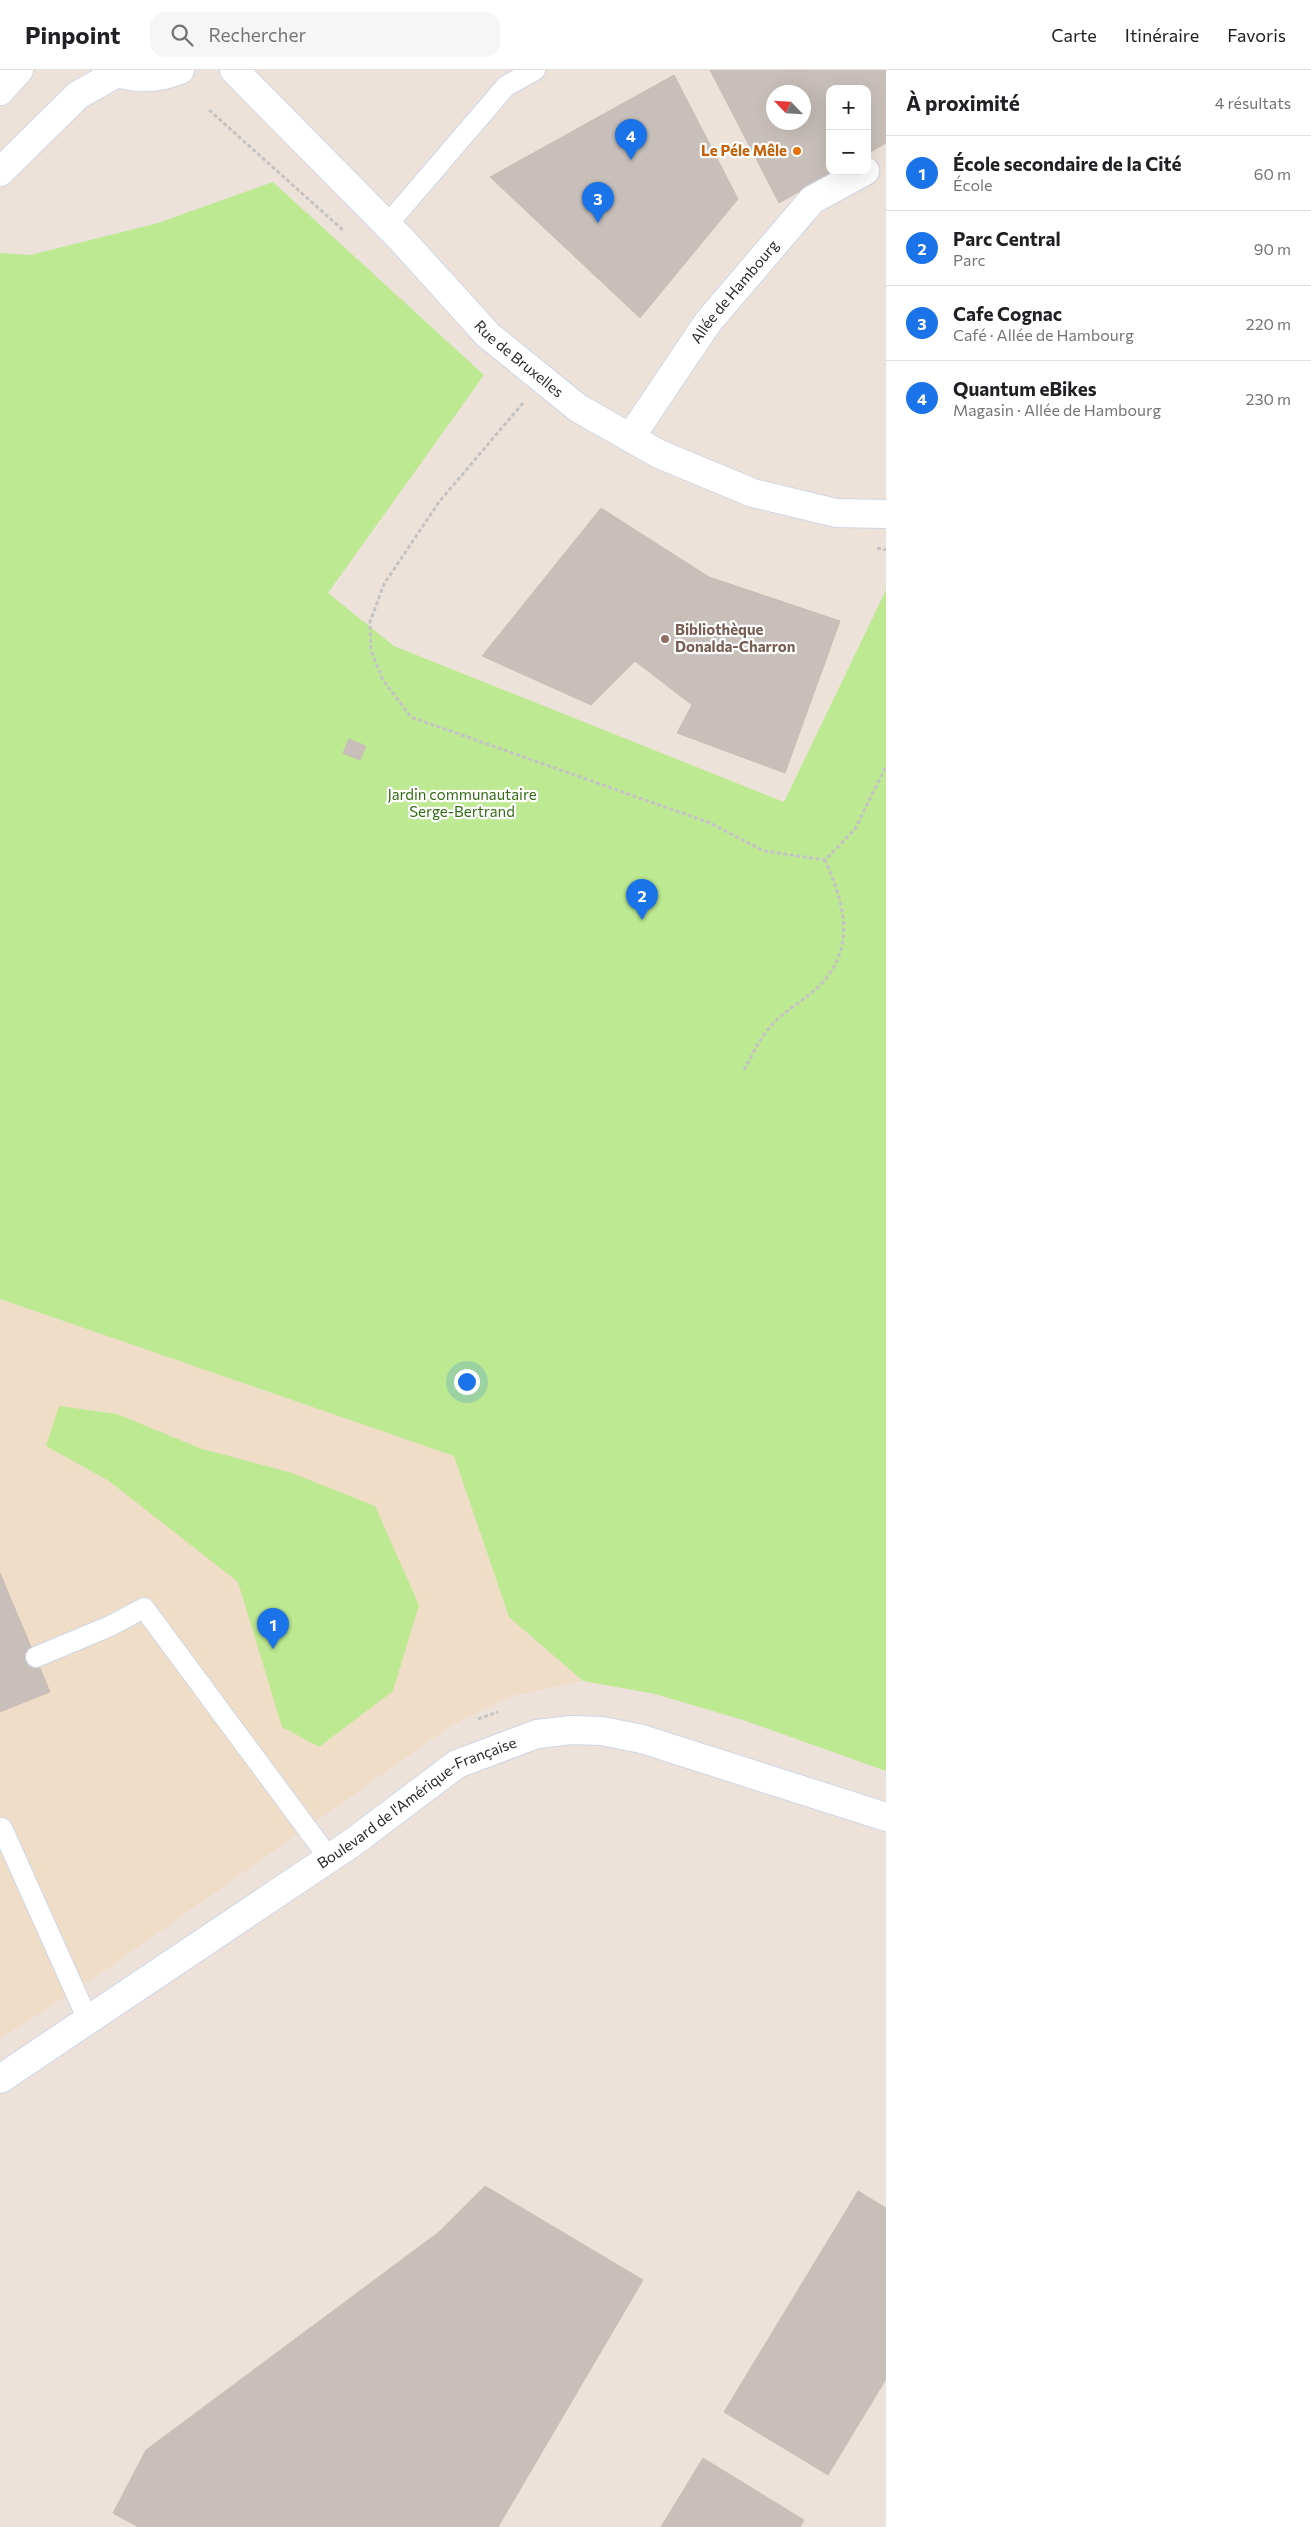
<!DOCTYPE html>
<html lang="fr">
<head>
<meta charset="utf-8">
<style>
	body { margin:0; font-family:Commissioner,sans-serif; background:#f6f6f6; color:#202124 }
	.controls { position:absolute; right:15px; top:15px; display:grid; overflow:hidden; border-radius:10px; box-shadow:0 5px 20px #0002 }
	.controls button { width:45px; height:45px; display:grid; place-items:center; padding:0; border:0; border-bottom:1px solid #e0e0e0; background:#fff; color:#202124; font:25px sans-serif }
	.compass { position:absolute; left:766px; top:15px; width:45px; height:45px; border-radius:50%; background:#fff; box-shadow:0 5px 20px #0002; rotate:295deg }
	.you { position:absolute; left:466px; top:1311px; width:18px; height:18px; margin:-12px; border:4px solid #fff; border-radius:50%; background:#1a73e8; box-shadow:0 0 0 8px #1a73e833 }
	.badge { display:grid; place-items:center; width:32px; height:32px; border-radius:50%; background:#1a73e8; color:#fff; font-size:16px; font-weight:700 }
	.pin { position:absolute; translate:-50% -41px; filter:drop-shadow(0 1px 2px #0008) }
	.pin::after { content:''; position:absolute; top:26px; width:18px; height:15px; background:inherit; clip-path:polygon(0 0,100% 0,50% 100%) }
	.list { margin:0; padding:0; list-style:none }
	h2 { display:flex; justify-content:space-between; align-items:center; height:65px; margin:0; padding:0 20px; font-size:21px }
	h2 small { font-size:16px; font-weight:400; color:#757577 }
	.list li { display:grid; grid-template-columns:32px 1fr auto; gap:15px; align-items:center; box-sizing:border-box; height:75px; padding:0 20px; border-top:1px solid #e0e0e0 }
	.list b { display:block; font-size:19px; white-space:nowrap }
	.list p { margin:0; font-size:16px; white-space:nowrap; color:#757577 }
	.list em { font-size:16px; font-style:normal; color:#757577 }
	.icon { flex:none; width:28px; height:28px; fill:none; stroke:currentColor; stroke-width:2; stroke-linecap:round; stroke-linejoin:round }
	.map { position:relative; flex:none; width:886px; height:2457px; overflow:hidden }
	header { display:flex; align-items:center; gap:30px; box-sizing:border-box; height:70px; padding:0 25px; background:#fff; border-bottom:1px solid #e0e0e0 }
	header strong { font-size:24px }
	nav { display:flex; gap:28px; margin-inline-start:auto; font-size:18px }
	.search { width:350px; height:45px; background:#f6f6f6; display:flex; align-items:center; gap:12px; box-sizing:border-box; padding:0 18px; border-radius:15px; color:#757577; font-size:19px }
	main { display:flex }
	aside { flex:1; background:#fff }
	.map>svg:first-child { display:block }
</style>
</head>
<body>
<header>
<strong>Pinpoint</strong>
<div class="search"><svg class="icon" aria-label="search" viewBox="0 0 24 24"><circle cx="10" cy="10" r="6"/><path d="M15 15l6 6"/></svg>Rechercher</div>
<nav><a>Carte</a><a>Itinéraire</a><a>Favoris</a></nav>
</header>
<main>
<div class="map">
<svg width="886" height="2457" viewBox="0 0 886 2457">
	<rect width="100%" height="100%" fill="#ede2da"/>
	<path fill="#f0ddc8" d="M0 1229 454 1386 509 1547 583 1611 512 1626 452 1655 90 1911 0 1969Z"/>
	<path fill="#bde992" d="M273 112 484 305 328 523 394 576 784 732 886 520V1701L743 1650 655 1624 583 1611 509 1547 454 1386 0 1229V183L30 185 158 153Z
		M59 1336 117 1344 202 1379 289 1402 375 1436 419 1535 393 1621 319 1677 282 1657 238 1512 109 1411 46 1376Z"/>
	<path fill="#c8bfba" stroke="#c9beb4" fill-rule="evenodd" d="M710 0H886V73L867 84V19H830V101H836L779 133ZM774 22H804V52H774Z
		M674 5 738 129 640 248 490 107Z
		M601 438 709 507 840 551 785 703 677 663 692 635 635 591 591 635 482 586Z
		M349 669 366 676 360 690 343 683Z
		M0 1503 50 1622 0 1642Z
		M485 2116 643 2210 498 2457H138L113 2443 146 2380 439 2162Z
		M858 2121 886 2138V2309L828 2405 724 2342Z
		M703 2388 804 2450 800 2457H661Z"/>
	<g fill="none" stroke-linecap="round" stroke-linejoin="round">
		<defs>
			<path id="service" d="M387 155 506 16 535 0
				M36 1587 110 1556 144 1538 329 1788
				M2 1758 88 1950"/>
			<g id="pedestrian">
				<path id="s1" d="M630 368 708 252 812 130 865 101"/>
			</g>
			<g id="minor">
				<path id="s2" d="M234 0 401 169 488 265 578 338 659 384 753 423 836 443 886 444"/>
			</g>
			<g id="tertiary">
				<path id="s3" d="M0 2009 352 1773 457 1694 537 1664 572 1660 602 1661 642 1669 886 1747"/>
			</g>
			<path id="secondary" d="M111 0C132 10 159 9 180 0
				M0 21 19 0
				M0 102 78 25 117 3"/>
		</defs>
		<use href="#service" stroke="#cfd6e4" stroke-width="22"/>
		<use href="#pedestrian" stroke="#cfd6e4" stroke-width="30"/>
		<use href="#minor" stroke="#cfd6e4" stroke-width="30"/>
		<use href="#tertiary" stroke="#cfd6e4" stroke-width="30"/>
		<use href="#secondary" stroke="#cfd6e4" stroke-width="30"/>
		<path stroke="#c3c3c3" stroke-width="3" stroke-dasharray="4 2.5" stroke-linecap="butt" d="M209 40 344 161
			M523 333 439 432 384 514 370 552 371 581 383 610 411 647 710 753 764 781 825 790 855 759 886 696
			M877 478 886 480
			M744 1000C752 986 759 969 770 957 784 940 805 931 820 915 857 877 844 833 825 790
			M478 1649 498 1642"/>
		<use href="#service" stroke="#fff" stroke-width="20"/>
		<use href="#pedestrian" stroke="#fff" stroke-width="28"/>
		<use href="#minor" stroke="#fff" stroke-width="28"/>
		<use href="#tertiary" stroke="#fff" stroke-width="28"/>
		<use href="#secondary" stroke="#fff" stroke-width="28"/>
	</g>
	<circle fill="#e8710a" stroke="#fff" stroke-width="2" cx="797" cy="81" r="5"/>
	<circle fill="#8d6e63" stroke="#fff" stroke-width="2" cx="665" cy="569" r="5"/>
	<g text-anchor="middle" stroke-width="4.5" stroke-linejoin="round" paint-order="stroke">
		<g font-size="15" font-weight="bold" fill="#c56008" stroke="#fff" text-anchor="end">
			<text x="787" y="86">Le Péle Mêle</text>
		</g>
		<g font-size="15" fill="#2a2a2a" stroke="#fff">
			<text dy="5" stroke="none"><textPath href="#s1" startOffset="180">Allée de Hambourg</textPath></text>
			<text dy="5" stroke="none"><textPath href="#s2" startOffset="406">Rue de Bruxelles</textPath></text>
			<text dy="5" stroke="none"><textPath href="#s3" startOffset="501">Boulevard de l'Amérique-Française</textPath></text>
		</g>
		<g font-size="15" font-weight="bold" fill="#785e54" stroke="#fff" text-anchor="start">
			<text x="675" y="565">Bibliothèque<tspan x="675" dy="17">Donalda-Charron</tspan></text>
		</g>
		<g font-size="15" fill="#346d14" stroke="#fff">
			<text x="462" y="730">Jardin communautaire<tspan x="462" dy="17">Serge-Bertrand</tspan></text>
		</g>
	</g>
</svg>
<div class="controls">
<button>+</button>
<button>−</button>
</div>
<svg class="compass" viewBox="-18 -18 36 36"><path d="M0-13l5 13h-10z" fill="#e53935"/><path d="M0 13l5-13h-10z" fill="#757577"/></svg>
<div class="you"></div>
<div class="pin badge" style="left:273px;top:1579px">1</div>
<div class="pin badge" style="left:642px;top:850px">2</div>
<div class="pin badge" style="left:598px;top:153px">3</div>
<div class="pin badge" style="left:631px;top:90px">4</div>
</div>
<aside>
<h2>À proximité<small>4 résultats</small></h2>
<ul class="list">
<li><span class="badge">1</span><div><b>École secondaire de la Cité</b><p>École</p></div><em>60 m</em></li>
<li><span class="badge">2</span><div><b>Parc Central</b><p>Parc</p></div><em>90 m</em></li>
<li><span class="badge">3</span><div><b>Cafe Cognac</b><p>Café · Allée de Hambourg</p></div><em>220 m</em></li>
<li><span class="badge">4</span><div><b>Quantum eBikes</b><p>Magasin · Allée de Hambourg</p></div><em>230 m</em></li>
</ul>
</aside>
</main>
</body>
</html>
